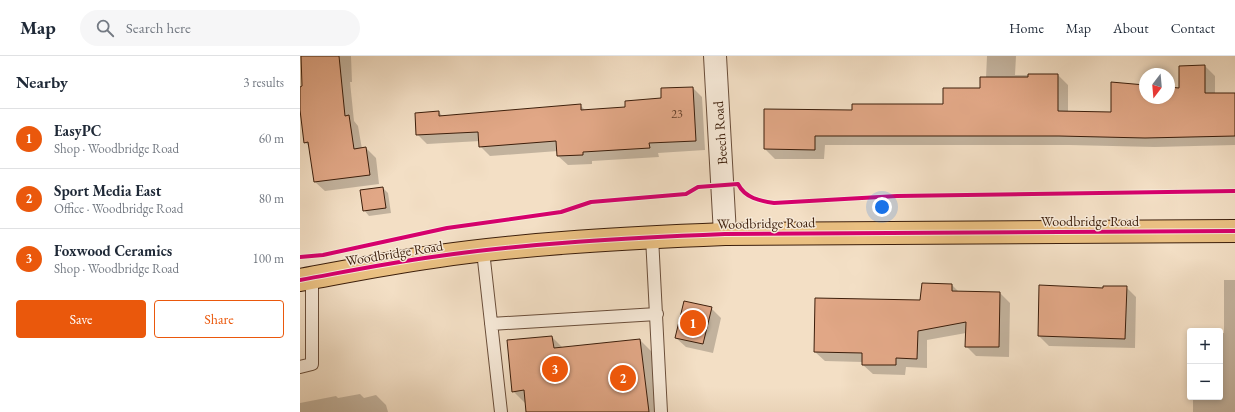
<!DOCTYPE html>
<html lang="en">
<head>
<meta charset="utf-8">
<style>
	body { margin:0; font-family:"EB Garamond",serif; background:#f6f6f7; color:#1f2937 }
	.controls { position:absolute; right:12px; bottom:12px; display:grid; overflow:hidden; border-radius:4px; box-shadow:0 2px 6px #0003 }
	.controls button { width:36px; height:36px; display:grid; place-items:center; padding:0; border:0; border-bottom:1px solid #e0e1e3; background:#fff; color:#1f2937; font:20px sans-serif }
	.compass { position:absolute; left:839px; top:12px; width:36px; height:36px; border-radius:50%; background:#fff; box-shadow:0 2px 6px #0003; rotate:196deg }
	.you { position:absolute; left:582px; top:151px; width:14px; height:14px; margin:-10px; border:3px solid #fff; border-radius:50%; background:#1a73e8; box-shadow:0 0 0 6px #1a73e833 }
	.badge { display:grid; place-items:center; width:26px; height:26px; border-radius:50%; background:#ea580c; color:#fff; font-size:13px; font-weight:700 }
	.pin { position:absolute; translate:-50% -50%; border:2px solid #fff; box-shadow:0 1px 4px #0006 }
	.list { margin:0; padding:0; list-style:none }
	h2 { display:flex; justify-content:space-between; align-items:center; height:52px; margin:0; padding:0 16px; font-size:17px }
	h2 small { font-size:13px; font-weight:400; color:#747a83 }
	.list li { display:grid; grid-template-columns:26px 1fr auto; gap:12px; align-items:center; box-sizing:border-box; height:60px; padding:0 16px; border-top:1px solid #e0e1e3 }
	.list b { display:block; font-size:15px; white-space:nowrap }
	.list p { margin:0; font-size:13px; white-space:nowrap; color:#747a83 }
	.list em { font-size:13px; font-style:normal; color:#747a83 }
	.actions { display:flex; gap:8px; padding:12px 16px }
	.actions a { flex:1; padding:9px 0; border:1px solid #ea580c; border-radius:4px; text-align:center; font-size:14px; color:#ea580c }
	.actions .main { background:#ea580c; color:#fff }
	.icon { flex:none; width:22px; height:22px; fill:none; stroke:currentColor; stroke-width:2; stroke-linecap:round; stroke-linejoin:round }
	.map { position:relative; flex:none; width:935px; height:356px; overflow:hidden }
	header { display:flex; align-items:center; gap:24px; box-sizing:border-box; height:56px; padding:0 20px; background:#fff; border-bottom:1px solid #e0e1e3 }
	header strong { font-size:19px }
	nav { display:flex; gap:22px; margin-inline-start:auto; font-size:14px }
	.search { width:280px; height:36px; background:#f6f6f7; display:flex; align-items:center; gap:10px; box-sizing:border-box; padding:0 14px; border-radius:22px; color:#747a83; font-size:15px }
	main { display:flex }
	aside { flex:1; background:#fff }
	.map>svg:first-child { display:block }
</style>
</head>
<body>
<header>
<strong>Map</strong>
<div class="search"><svg class="icon" aria-label="search" viewBox="0 0 24 24"><circle cx="10" cy="10" r="6"/><path d="M15 15l6 6"/></svg>Search here</div>
<nav><a>Home</a><a>Map</a><a>About</a><a>Contact</a></nav>
</header>
<main>
<aside>
<h2>Nearby<small>3 results</small></h2>
<ul class="list">
<li><span class="badge">1</span><div><b>EasyPC</b><p>Shop · Woodbridge Road</p></div><em>60 m</em></li>
<li><span class="badge">2</span><div><b>Sport Media East</b><p>Office · Woodbridge Road</p></div><em>80 m</em></li>
<li><span class="badge">3</span><div><b>Foxwood Ceramics</b><p>Shop · Woodbridge Road</p></div><em>100 m</em></li>
</ul>
<div class="actions"><a class="main">Save</a><a>Share</a></div>
</aside>
<div class="map">
<svg width="935" height="356" viewBox="0 0 935 356">
	<rect width="100%" height="100%" fill="#f3dfc5"/>
	<filter id="stains"><feTurbulence type="fractalNoise" baseFrequency=".005" numOctaves="4"/><feColorMatrix values="0 0 0 0 .2 0 0 0 0 .09 0 0 0 0 .02 0 0 0 .5 -.17"/></filter>
	<radialGradient id="worn" r=".72"><stop offset=".6" stop-color="#630" stop-opacity="0"/><stop offset="1" stop-color="#630" stop-opacity=".3"/></radialGradient>
	<path fill="#0003" d="M2 0H51L52 26H50L54 65 58 70 62 93 66 92 76 102 79 128 25 135 15 126 10 91 5 86 0 56V32L3 31Z
		M687 0H716L715 19H758L768 29V56H812L845 30V42H869V32L880 33 905 10 915 20V38H935V89L855 91 769 89H525L524 103H475L465 93 553 55 644 49 681 33 686 22Z
		M393 32 402 41 405 94 358 97 359 101 292 105V108L268 109 258 100V95L190 100 180 90V85L127 88 117 78 139 56 143 61 280 49 286 55 326 52 363 43Z
		M83 132 88 137 91 157 69 160 64 154Z
		M924 224H935V356H893V341H920V277H924Z
		M623 228 652 229 659 236 700 237 710 247 709 301 676 300 666 290V277L627 284V312L606 311 605 319 573 318 563 309V306L525 305 515 296 621 245Z
		M826 231 836 241 835 292 749 290 739 280 804 233Z
		M411 252 421 262 413 297 386 291 376 282Z
		M252 281 263 292 340 284 353 297 360 356H227L226 348 213 335Z
		M60 338 64 342 76 339 86 349 88 356H0V347L36 340 38 342Z"/>
	<path fill="#e1a786" stroke="#3c1e0b" d="M1 0H39L45 60 49 59 54 93 66 91 70 119 14 126 8 86 4 87 0 54V31L2 30Z
		M905 9V37H935V80L845 82 759 80H515V94L464 93V53L552 54V48H643V32H680V21H728V18H758V55L811 56V26L845 29V42H869V31L879 32V10Z
		M393 31 396 85 349 87 350 92 283 96V99L257 100 256 85 179 91 178 76 116 79 115 57 139 55V60L281 48V54L325 51V45L361 42V32Z
		M83 131 86 152 63 155 60 134Z
		M622 227 652 228V235L700 236 699 291H665L666 266 618 275 617 303 596 302V309H562V297L514 296 515 242 620 244Z
		M739 229 803 232V230H827L825 283 738 280Z
		M384 245 412 251 403 288 375 282Z
		M252 280 254 292 340 283 349 356H226L224 334 212 336 207 284Z"/>
	<g fill="none" stroke-linecap="round" stroke-linejoin="round">
		<defs>
			<path id="service" d="M352 181 361 356
				M183 195 201 356
				M191 268 357 258
				M0 311 12 308V222"/>
			<path id="tertiary" d="M415 0 425 178"/>
			<path id="primary" d="M0 224C44 216 88 207 132 201 229 187 327 182 425 178L935 175"/>
		</defs>
		<use href="#service" stroke="#6a4e3a" stroke-width="14"/>
		<use href="#tertiary" stroke="#6a4e3a" stroke-width="24"/>
		<use href="#primary" stroke="#3c1e0b" stroke-width="24"/>
		<use href="#service" stroke="#f7ead9" stroke-width="12"/>
		<use href="#tertiary" stroke="#f7ead9" stroke-width="22"/>
		<use href="#primary" stroke="#eac082" stroke-width="22"/>
		<defs>
			<path id="cycleway" d="M0 201 23 199 147 172 261 156 291 146 386 138 398 131 438 128C445 142 460 145 474 147L597 140 935 135
				M0 224C44 216 88 207 132 201 229 187 327 182 425 178L935 175"/>
		</defs>
		<use href="#cycleway" stroke="#f7ead9" stroke-width="6"/>
		<use href="#cycleway" stroke="#d6006c" stroke-width="4"/>
	</g>
	<g text-anchor="middle" stroke-width="3" stroke-linejoin="round" paint-order="stroke">
		<g font-size="12" fill="#65402a">
			<text x="377" y="62">23</text>
		</g>
		<g font-size="14" fill="#3c1e0b" stroke="#f7ead9">
			<text transform="translate(420 77) rotate(-94)" y="5">Beech Road</text>
			<text x="790" y="170">Woodbridge Road</text>
			<text transform="translate(466 167) rotate(-1)" y="5">Woodbridge Road</text>
			<text transform="translate(94 197) rotate(-9)" y="5">Woodbridge Road</text>
		</g>
	</g>
	<rect width="100%" height="100%" filter="url(#stains)"/>
	<rect width="100%" height="100%" fill="url(#worn)"/>
</svg>
<div class="controls">
<button>+</button>
<button>−</button>
</div>
<svg class="compass" viewBox="-18 -18 36 36"><path d="M0-13l5 13h-10z" fill="#e53935"/><path d="M0 13l5-13h-10z" fill="#747a83"/></svg>
<div class="you"></div>
<div class="pin badge" style="left:393px;top:267px">1</div>
<div class="pin badge" style="left:323px;top:322px">2</div>
<div class="pin badge" style="left:255px;top:313px">3</div>
</div>
</main>
</body>
</html>
